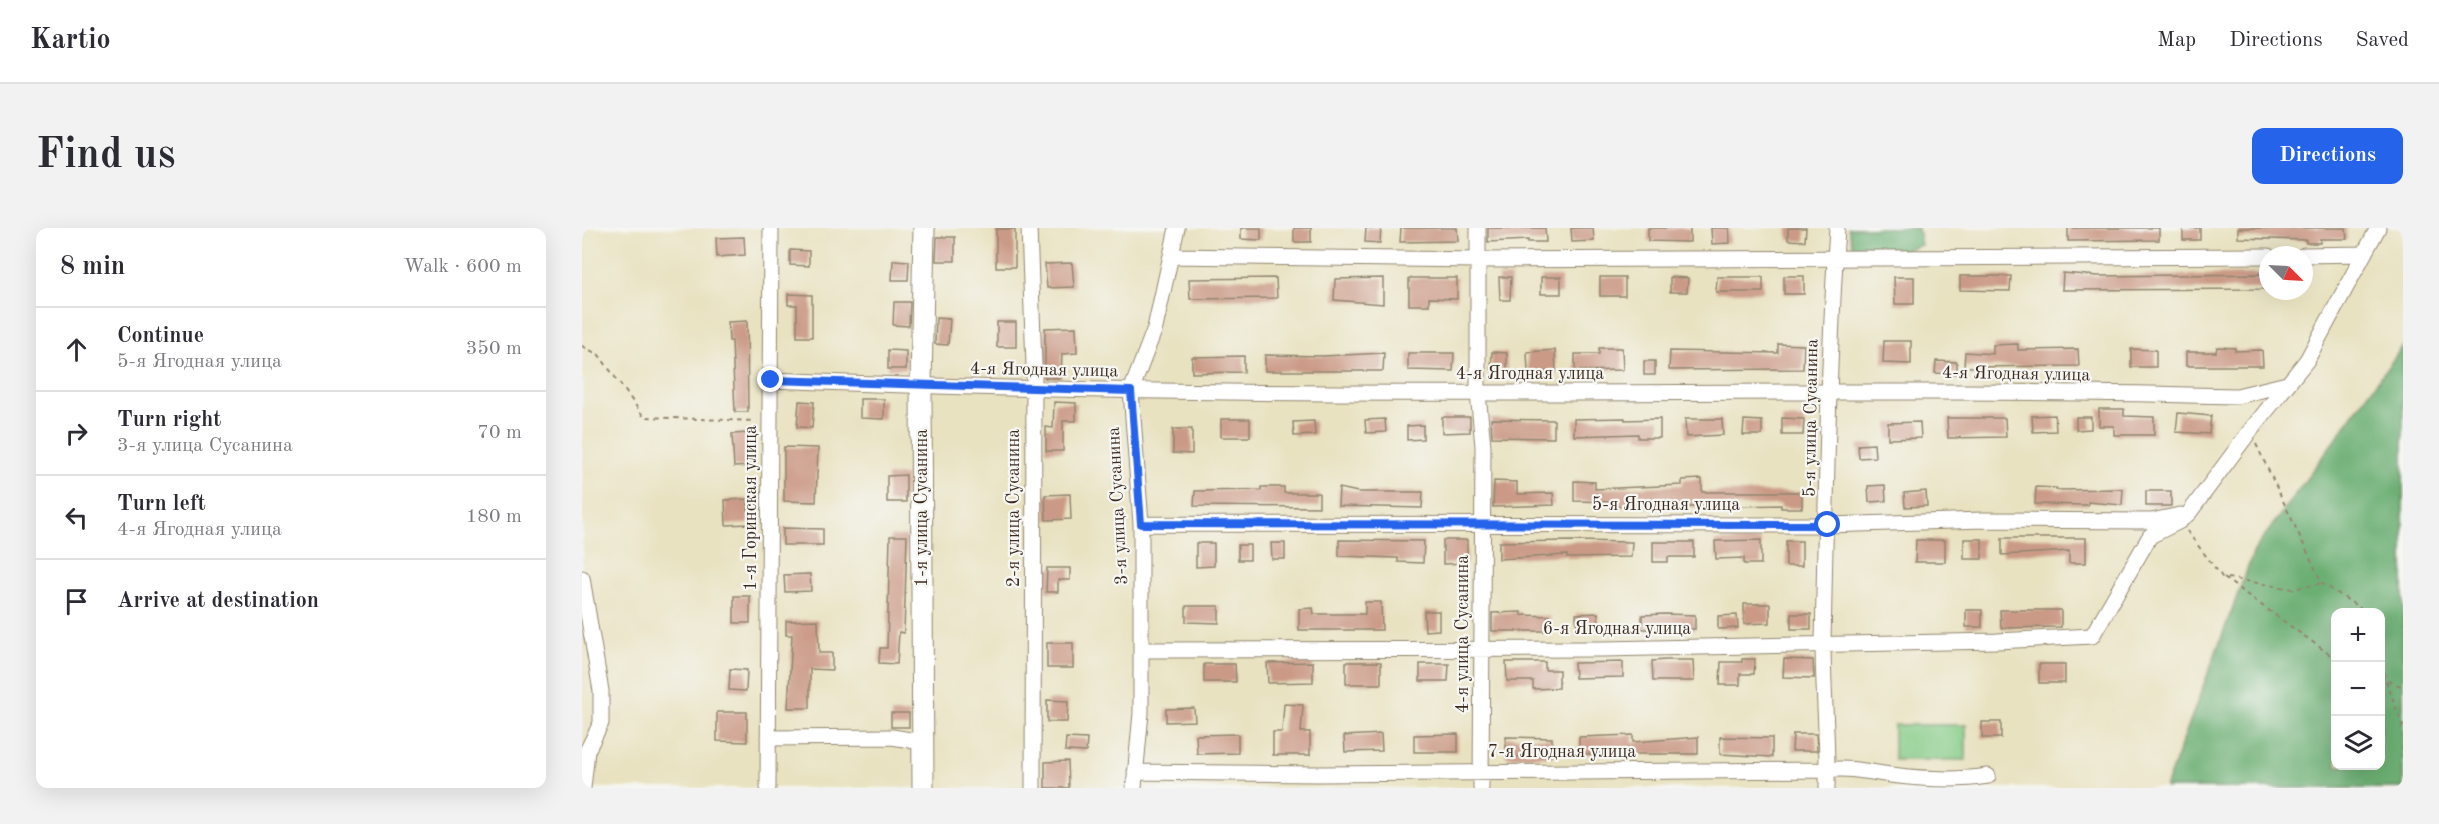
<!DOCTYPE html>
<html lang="en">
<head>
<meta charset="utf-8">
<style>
	body { margin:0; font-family:"Old Standard TT",serif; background:#f2f2f3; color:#2b2b33 }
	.controls { position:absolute; right:18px; bottom:18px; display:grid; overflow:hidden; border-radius:12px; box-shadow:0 6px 24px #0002 }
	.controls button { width:54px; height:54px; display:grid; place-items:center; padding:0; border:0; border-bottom:2px solid #e1e1e2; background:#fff; color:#2b2b33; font:30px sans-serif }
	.compass { position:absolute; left:1677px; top:18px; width:54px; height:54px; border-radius:50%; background:#fff; box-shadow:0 6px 24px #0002; rotate:114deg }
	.stop { position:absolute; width:18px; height:18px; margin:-14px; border:4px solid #2563eb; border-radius:50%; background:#fff }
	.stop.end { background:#2563eb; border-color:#fff; box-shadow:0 2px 6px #0008 }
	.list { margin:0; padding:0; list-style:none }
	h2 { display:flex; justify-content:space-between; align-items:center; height:78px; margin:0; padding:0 24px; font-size:26px }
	h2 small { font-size:20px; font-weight:400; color:#7c7c81 }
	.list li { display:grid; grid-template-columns:39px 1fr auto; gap:18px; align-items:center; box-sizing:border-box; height:84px; padding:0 24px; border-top:2px solid #e1e1e2 }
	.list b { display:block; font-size:22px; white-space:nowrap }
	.list p { margin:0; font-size:20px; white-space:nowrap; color:#7c7c81 }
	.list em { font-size:20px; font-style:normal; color:#7c7c81 }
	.icon { flex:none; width:33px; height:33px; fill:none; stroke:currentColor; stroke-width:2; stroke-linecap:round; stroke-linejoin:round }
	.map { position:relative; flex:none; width:1821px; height:560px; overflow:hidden; border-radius:12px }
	header { display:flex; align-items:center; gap:36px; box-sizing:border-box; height:84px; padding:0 30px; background:#fff; border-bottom:2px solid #e1e1e2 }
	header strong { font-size:28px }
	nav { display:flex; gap:33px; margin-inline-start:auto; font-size:21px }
	.intro { display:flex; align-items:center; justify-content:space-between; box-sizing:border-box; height:144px; padding:0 36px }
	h1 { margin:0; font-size:42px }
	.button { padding:15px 27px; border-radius:12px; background:#2563eb; color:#fff; font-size:21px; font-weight:700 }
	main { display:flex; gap:36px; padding:0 36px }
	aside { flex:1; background:#fff; border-radius:12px; box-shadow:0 6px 24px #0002 }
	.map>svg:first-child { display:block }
</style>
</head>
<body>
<header>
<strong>Kartio</strong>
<nav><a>Map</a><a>Directions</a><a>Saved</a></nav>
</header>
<div class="intro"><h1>Find us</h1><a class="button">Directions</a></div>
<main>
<aside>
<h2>8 min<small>Walk · 600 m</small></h2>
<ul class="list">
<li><svg class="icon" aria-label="ahead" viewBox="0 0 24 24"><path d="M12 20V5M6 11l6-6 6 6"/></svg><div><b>Continue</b><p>5-я Ягодная улица</p></div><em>350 m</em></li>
<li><svg class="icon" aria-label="right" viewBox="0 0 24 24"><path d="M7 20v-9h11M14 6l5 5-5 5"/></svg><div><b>Turn right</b><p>3-я улица Сусанина</p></div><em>70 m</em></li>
<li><svg class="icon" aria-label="left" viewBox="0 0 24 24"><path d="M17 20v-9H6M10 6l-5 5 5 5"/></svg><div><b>Turn left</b><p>4-я Ягодная улица</p></div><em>180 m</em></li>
<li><svg class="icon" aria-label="arrive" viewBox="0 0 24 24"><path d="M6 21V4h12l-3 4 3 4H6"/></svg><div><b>Arrive at destination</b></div></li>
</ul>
</aside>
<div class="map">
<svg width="1821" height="560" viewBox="0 0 1821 560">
	<rect width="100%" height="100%" fill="#f6f6f2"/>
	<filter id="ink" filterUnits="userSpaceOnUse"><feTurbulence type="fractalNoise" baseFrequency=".0167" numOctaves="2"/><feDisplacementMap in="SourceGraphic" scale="12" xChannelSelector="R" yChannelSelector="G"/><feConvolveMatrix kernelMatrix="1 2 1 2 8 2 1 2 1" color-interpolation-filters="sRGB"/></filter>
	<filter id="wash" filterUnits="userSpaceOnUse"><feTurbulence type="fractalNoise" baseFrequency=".008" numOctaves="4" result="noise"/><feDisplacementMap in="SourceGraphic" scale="24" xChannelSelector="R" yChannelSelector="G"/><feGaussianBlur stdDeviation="1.35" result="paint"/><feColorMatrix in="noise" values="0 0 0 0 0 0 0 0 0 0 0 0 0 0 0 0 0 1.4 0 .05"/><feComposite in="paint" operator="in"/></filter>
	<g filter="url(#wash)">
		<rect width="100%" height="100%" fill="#e9e2c1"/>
		<path fill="#85cb86" stroke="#607a52" stroke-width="1.5" d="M1312 497H1384V532H1312Z"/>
		<path fill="#6caf73" stroke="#546c48" stroke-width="1.5" fill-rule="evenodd" d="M1266 0H1336L1339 17 1321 23 1271 19Z
			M1821 118V560H1583L1672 323ZM1754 385H1798V538H1754Z"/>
		<g id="blocks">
			<path fill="#cb9a86" d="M659 0H679V12L659 11Z
				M712 0H729V14H712Z
				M784 0H799L798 15 783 14Z
				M819 0H875L876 13 818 14Z
				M906 0H963L964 14H946V12L906 14Z
				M989 0H1011L1012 13 990 14Z
				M1066 0H1108V14L1066 13Z
				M1129 0H1147L1148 15 1130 16Z
				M1206 0H1224L1223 13 1206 12Z
				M1486 0H1577V12L1486 13Z
				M1601 0H1618V12H1601Z
				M1656 0H1764L1765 11H1738V15H1724V12L1656 10Z
				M414 1H433V39H414Z
				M162 9 163 27 135 29 134 10Z
				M355 9H373V33H354Z
				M208 22 227 23V38L208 37Z
				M311 32 327 33 326 52H310Z
				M490 35 492 59 465 60 463 36Z
				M1481 45 1516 48 1686 46V61L1480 62Z
				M1202 48H1222V66H1202Z
				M1378 48H1429L1428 63 1378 62Z
				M917 49H929L928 72H918Z
				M959 49H979V66H959Z
				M1018 49H1043V68H1018Z
				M1088 49 1106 50 1105 64H1088Z
				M1135 49H1181V64H1134Z
				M1312 49H1332V76H1313Z
				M694 50 695 70 608 71 607 51Z
				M801 50V76L752 72 753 51Z
				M827 50H875V71L847 70V77H827Z
				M206 66 230 67V109H215V77H206Z
				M312 74H328L327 98 311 97Z
				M354 90 368 91 366 117 353 116Z
				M165 93 166 184H153L150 113H147L146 94Z
				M415 94H434V119H415Z
				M494 99 495 125 480 126 479 150H463V100Z
				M1302 113H1329V136L1301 135Z
				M1196 116 1222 117 1221 141 1087 142 1088 123 1196 125Z
				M1436 116V122L1496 121 1497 138 1382 139 1383 124 1411 126V117Z
				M1635 119 1653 120V123L1680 122 1681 138H1604V124H1634Z
				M1017 120H1040L1041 142 993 143V126H1017Z
				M1549 121 1574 122V139H1549Z
				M306 122 324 123V141H306Z
				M973 122 974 144 946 145 945 124Z
				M910 124 925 125V142L909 141Z
				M802 125 801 143H683V127L741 128Z
				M826 125H872L871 143 826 142Z
				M662 128V144L610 145V129Z
				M1062 133H1073V147H1062Z
				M1354 133 1375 134V146L1353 145Z
				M278 171H302V191L278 190Z
				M217 173 232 174 230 200 215 199Z
				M472 174 494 175V193H481V223H464V199L471 200Z
				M1517 181H1542V188L1572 189V207H1532V198H1517Z
				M1596 185 1629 188 1627 206 1594 204Z
				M1473 187 1474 203 1451 204 1450 188Z
				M860 189H888V204L860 205Z
				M1494 189H1509V201L1494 202Z
				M1043 190V192L1078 191V210H1056V206L992 208V191Z
				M1200 190 1222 191 1221 207H1200Z
				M1365 190H1423L1424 209 1366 210Z
				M639 191H668V209H639Z
				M803 191 804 204 784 205 783 192Z
				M909 191 972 192V210L910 209Z
				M1103 191H1140L1141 207 1104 209Z
				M1162 192 1180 193V207H1161Z
				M732 193 733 207 712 208 711 194Z
				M1338 194 1339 210 1306 211V195Z
				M841 197V211L825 212V198Z
				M591 201H610V226L591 225Z
				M167 205 169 238 152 239 150 206Z
				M1292 216 1293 229 1277 230 1276 217Z
				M202 219 236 220 234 274 202 273Z
				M324 247V274H305V248Z
				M1120 251V264H1220V280H1199V277L1062 280V277L1031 279V274L992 273V253L1013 254V261L1100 257V252Z
				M912 253 935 254V266L971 265 972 277 911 279Z
				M1303 257 1304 273 1287 274 1286 258Z
				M679 259H702V265H737V279L612 278 613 263 679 262Z
				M1454 259 1474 260V262L1541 261 1540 277 1506 274V277L1453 276Z
				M757 260 776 264H841L840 280 756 278Z
				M1344 263 1345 278 1323 279 1322 265Z
				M1564 263H1589V278H1564Z
				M488 266 489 291 464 292 463 267Z
				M165 271 167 296 144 297 143 272Z
				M201 300 241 301V317H201Z
				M308 308H325L322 405 317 404 315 436 297 435 298 420H305Z
				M1420 310H1504V335H1487V323L1420 327Z
				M1382 311H1400V331H1382Z
				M757 312 842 313 841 335 816 334V330L757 328Z
				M861 312H885V335L861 336Z
				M1179 312V336H1162V330L1134 331 1133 313Z
				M1334 312H1363V334H1333Z
				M990 313 1050 314 1049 329 985 330V327L917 331V314Z
				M1204 313H1220V338H1204Z
				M1071 314H1112V329H1086V334H1071Z
				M614 315H632V338L614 339Z
				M689 315H703V331H690Z
				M656 317H668V332H656Z
				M465 340H488V352H476V364H464Z
				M228 346 229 363 203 364 202 347Z
				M152 368H168V395H152Z
				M783 374H799L800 402H717V381L731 380 732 386H783Z
				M1162 376H1188V395L1162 396Z
				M604 378H637V395L604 394Z
				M1384 382H1400V399H1384Z
				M1418 382H1479V399L1419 400Z
				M842 383H857V402L843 403Z
				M939 384V387L968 388 967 403H910V385Z
				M1016 385 1017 400 995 401 994 386Z
				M1083 386 1113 387V401H1060V387Z
				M1209 386H1229V401H1209Z
				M1155 387 1156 400 1136 401V388Z
				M236 392 237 425H250V442L228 441V480H206L210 407H204V393Z
				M465 415H491V440H465Z
				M1160 431H1173L1172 446H1158V457H1138L1139 434H1160Z
				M1202 431 1231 432 1232 450 1201 449Z
				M1084 432H1111L1112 453H1071L1070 433Z
				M731 434V454L686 455 685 435Z
				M764 434H799V456H764Z
				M924 434H963V442H977V460L951 461V453H925Z
				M1041 434V449L993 450 992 435Z
				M622 436H653L654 454H622Z
				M838 436H867L866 453H838Z
				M1457 436H1483V455H1457Z
				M148 441 165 442 164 463 147 462Z
				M465 472 486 473 485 494H465Z
				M702 476 721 477 719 504H728V527H691V504H700Z
				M612 480 613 493 584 494V481Z
				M135 484H165V514L135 513Z
				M309 485H327V499H309Z
				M1400 494H1419V510H1400Z
				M656 506V525L615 526 614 507Z
				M799 506 800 523 763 524 762 508Z
				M876 506V524H832V507Z
				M1211 506H1234L1235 523H1210Z
				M1051 507V514L1116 509V526H997V509Z
				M924 509 970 510V528L924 529Z
				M1138 509 1190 510V529L1138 526Z
				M484 510 505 511 504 524 483 523Z
				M486 533 487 560H463V534Z"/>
		</g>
	</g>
	<g filter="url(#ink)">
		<use href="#blocks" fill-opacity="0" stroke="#928670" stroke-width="1.5"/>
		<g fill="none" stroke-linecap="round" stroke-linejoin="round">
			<defs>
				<path id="street" d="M447 0 452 137 451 560
					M896 0V165L901 218 899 560
					M1722 27 1780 26
					M590 28 896 32 1686 28
					M189 152C424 162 660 166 896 165 1149 165 1402 161 1655 168L1705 156
					M559 296 1246 297 1401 292 1569 293 1598 287
					M0 350 19 463V495L5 523 1 560
					M559 422 1021 421 1415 413 1510 408 1568 308 1598 293 1607 285 1668 203 1725 132 1796 0
					M186 510 310 509 341 514
					M553 544 738 546 1245 542C1267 539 1287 544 1309 547 1341 551 1375 553 1406 548
					M186 560 189 0
					M552 560 559 485V296L549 163 573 100 595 0
					M1245 560C1246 511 1241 463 1241 414 1244 276 1246 138 1255 0"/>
				<path id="secondary" d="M341 560 339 159 342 0"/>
			</defs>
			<use href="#street" stroke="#928670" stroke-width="17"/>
			<use href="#secondary" stroke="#928670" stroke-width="23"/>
			<path stroke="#928670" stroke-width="2" stroke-dasharray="4.5 4.5" stroke-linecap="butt" d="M0 118 17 127 62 189 173 193
				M1674 216 1740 355 1778 380 1780 385
				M1605 303 1640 349 1711 361 1740 355
				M1642 350 1754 431
				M1798 436 1821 499
				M1798 449 1821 459"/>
			<use href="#street" stroke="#fff" stroke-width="15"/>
			<use href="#secondary" stroke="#fff" stroke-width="21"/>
		</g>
	</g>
	<g fill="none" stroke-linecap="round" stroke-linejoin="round" filter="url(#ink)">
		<path stroke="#2563eb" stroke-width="8" d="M189 152 549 163 559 296 1246 297"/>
	</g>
	<g text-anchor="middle" stroke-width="4.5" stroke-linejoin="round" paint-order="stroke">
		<g font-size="18" fill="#3b2a1e" stroke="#f6f6f2">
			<text transform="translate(462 141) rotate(1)" y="6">4-я Ягодная улица</text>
			<text x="948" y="151">4-я Ягодная улица</text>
			<text transform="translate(1434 145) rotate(1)" y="6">4-я Ягодная улица</text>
			<text transform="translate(1228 190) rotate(-89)" y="6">5-я улица Сусанина</text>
			<text x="1084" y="282">5-я Ягодная улица</text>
			<text transform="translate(535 278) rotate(-93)" y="6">3-я улица Сусанина</text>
			<text transform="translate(168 280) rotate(-90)" y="6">1-я Горинская улица</text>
			<text transform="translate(339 280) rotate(-90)" y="6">1-я улица Сусанина</text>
			<text transform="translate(431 280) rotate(-90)" y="6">2-я улица Сусанина</text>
			<text x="1035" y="406">6-я Ягодная улица</text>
			<text transform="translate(880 406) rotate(-90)" y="6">4-я улица Сусанина</text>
			<text x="980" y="529">7-я Ягодная улица</text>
		</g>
	</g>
</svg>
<div class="controls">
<button>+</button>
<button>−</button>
<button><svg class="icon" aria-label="layers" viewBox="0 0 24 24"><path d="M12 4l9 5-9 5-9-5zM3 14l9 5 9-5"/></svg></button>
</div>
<svg class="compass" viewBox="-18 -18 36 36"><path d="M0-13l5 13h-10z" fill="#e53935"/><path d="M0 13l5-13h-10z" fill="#7c7c81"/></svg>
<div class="stop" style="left:1246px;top:297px"></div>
<div class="stop end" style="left:189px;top:152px"></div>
</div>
</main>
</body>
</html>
